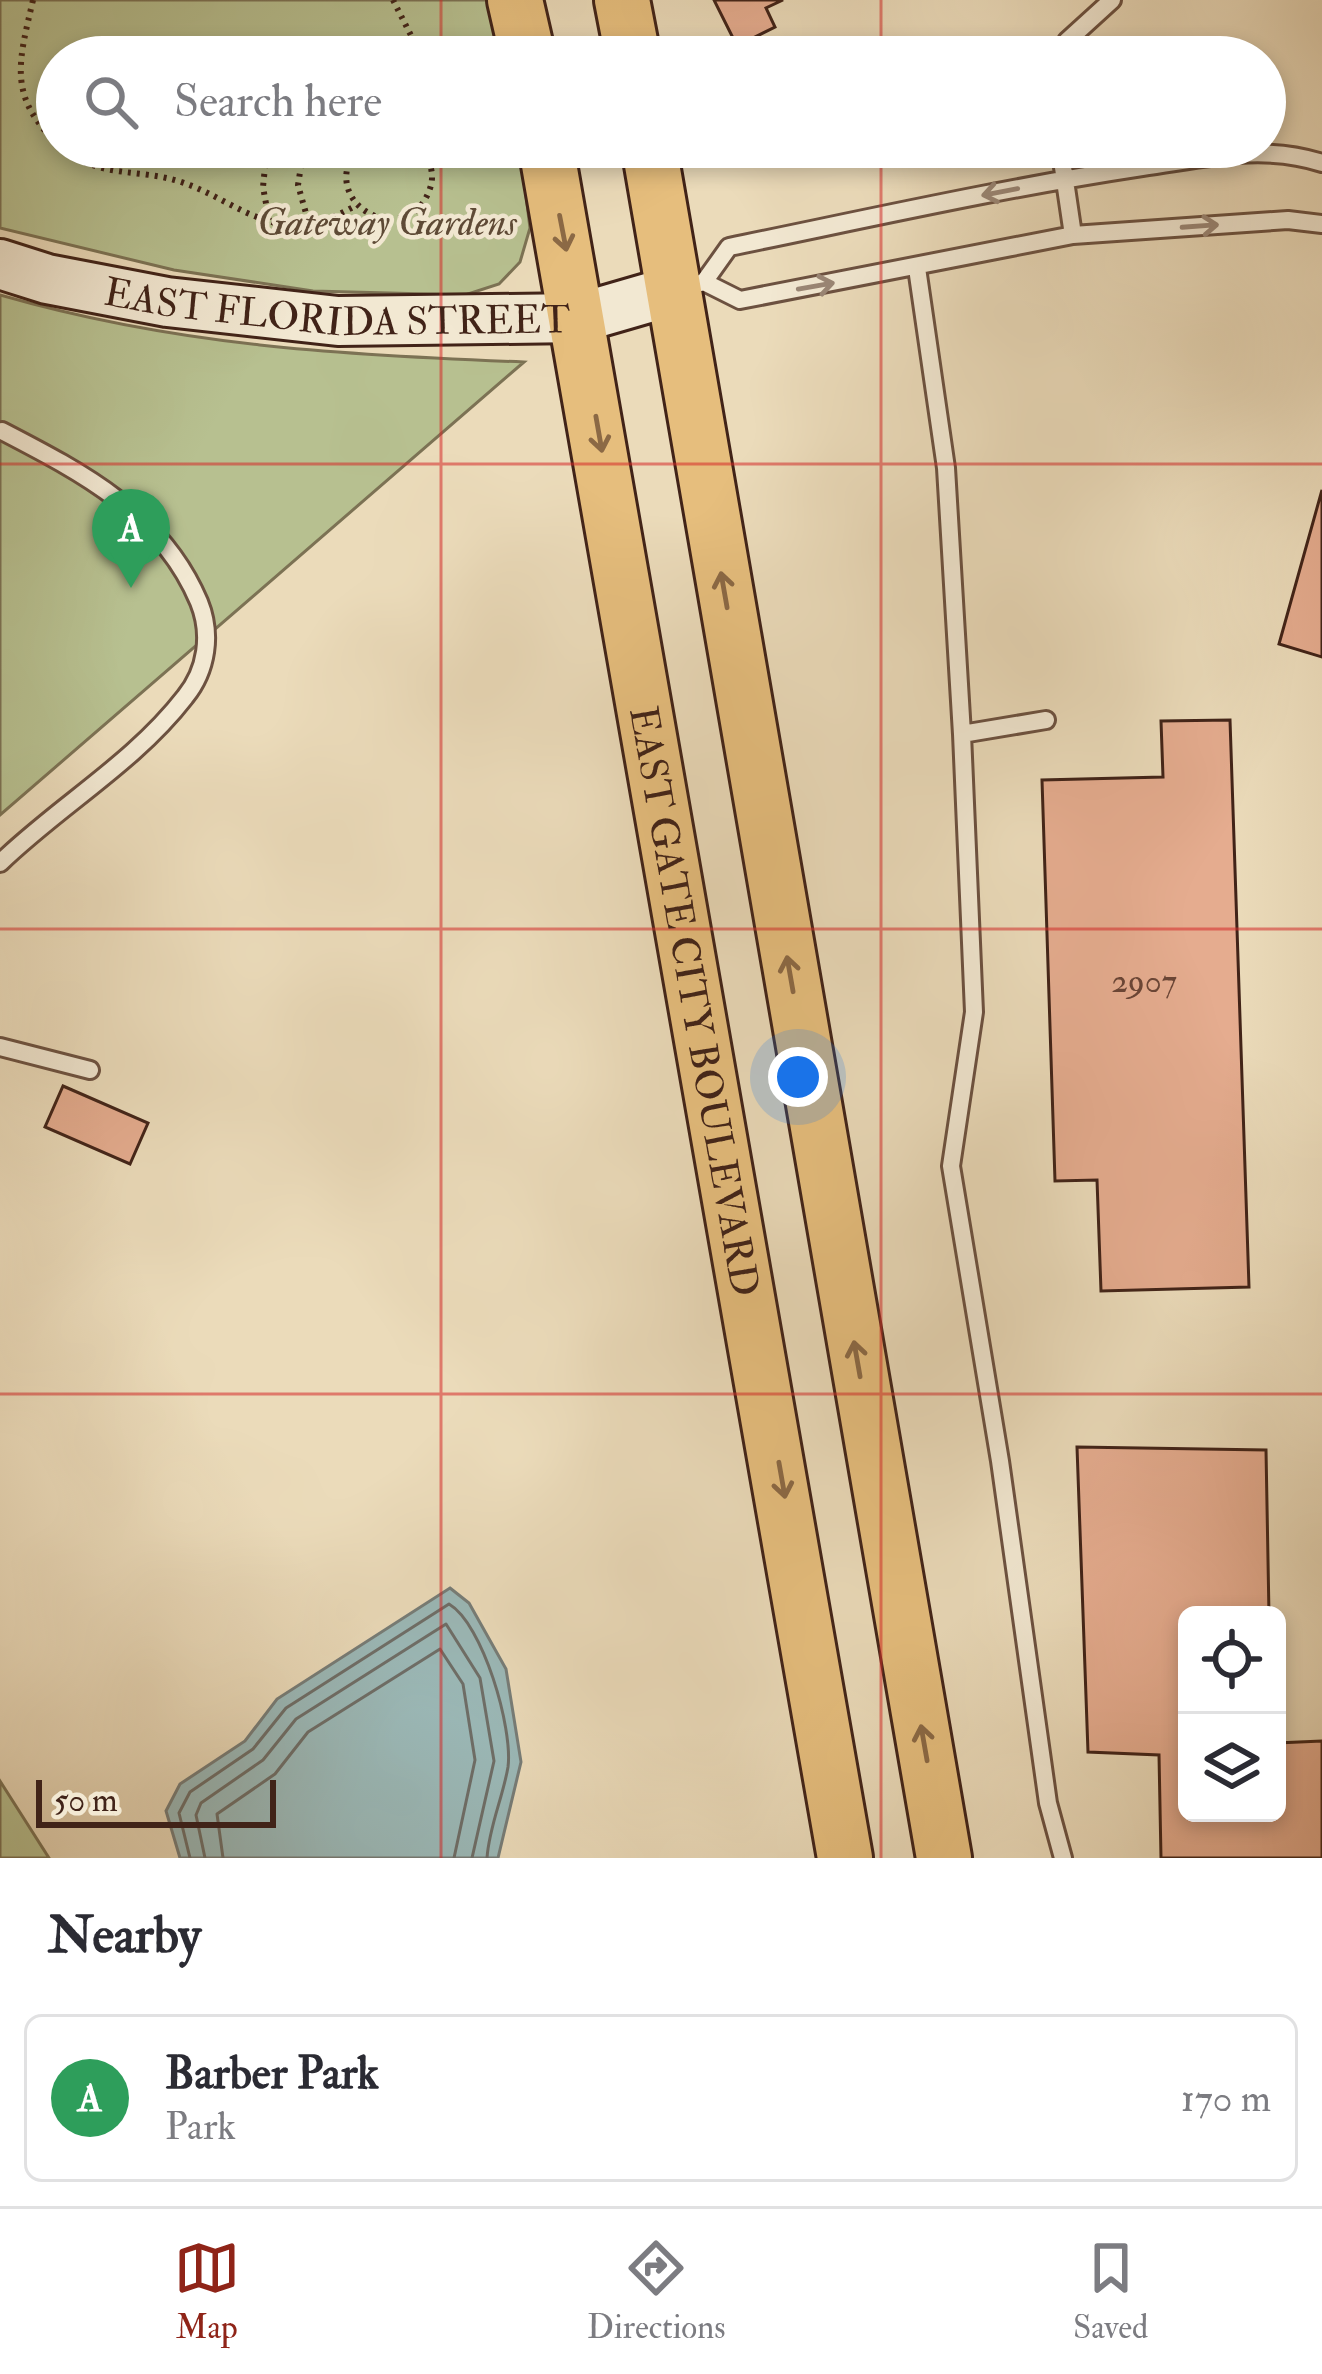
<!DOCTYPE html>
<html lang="en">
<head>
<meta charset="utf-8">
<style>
	body { margin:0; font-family:"IM FELL Double Pica",serif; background:#f7f7f7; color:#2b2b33 }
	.controls { position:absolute; right:36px; bottom:36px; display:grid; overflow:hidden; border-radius:18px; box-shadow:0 6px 18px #0003 }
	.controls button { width:108px; height:108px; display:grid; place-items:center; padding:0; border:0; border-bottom:3px solid #e1e1e2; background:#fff; color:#2b2b33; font:60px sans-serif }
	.scale { position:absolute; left:36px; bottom:30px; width:240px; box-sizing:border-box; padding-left:12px; border:6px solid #412318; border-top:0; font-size:33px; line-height:42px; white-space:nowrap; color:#412318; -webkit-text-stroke:9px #f2e8d2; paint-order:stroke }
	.you { position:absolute; left:798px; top:1077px; width:42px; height:42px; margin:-30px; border:9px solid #fff; border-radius:50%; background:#1a73e8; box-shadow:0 0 0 18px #1a73e833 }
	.badge { display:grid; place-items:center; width:78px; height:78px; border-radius:50%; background:#8f2418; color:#fff; font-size:39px; font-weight:700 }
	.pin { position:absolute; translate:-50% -99px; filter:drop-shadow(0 3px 6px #0008) }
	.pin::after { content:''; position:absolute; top:63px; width:42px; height:36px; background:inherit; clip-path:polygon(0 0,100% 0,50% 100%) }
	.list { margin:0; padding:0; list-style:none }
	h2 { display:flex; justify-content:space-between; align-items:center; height:156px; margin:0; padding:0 48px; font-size:51px }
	h2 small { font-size:39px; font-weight:400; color:#7c7c81 }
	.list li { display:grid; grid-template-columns:78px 1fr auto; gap:36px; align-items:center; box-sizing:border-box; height:168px; margin:0 24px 24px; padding:0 24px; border:3px solid #e1e1e2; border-radius:18px }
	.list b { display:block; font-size:45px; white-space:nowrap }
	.list p { margin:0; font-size:39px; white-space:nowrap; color:#7c7c81 }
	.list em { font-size:39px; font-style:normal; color:#7c7c81 }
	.icon { flex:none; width:66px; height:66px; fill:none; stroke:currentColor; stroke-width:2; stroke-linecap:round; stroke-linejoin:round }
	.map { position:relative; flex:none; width:1322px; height:1858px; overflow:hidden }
	.search { position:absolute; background:#fff; box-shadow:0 6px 18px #0003; left:36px; right:36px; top:36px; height:132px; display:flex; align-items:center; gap:30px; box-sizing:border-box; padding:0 42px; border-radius:66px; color:#7c7c81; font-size:45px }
	.sheet { height:348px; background:#fff }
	nav { display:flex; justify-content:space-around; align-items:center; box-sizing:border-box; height:168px; border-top:3px solid #e1e1e2; background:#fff; font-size:33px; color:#7c7c81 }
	nav a { display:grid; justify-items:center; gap:6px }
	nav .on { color:#8f2418 }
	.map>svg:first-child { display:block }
</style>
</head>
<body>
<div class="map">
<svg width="1322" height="1858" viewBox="0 0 1322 1858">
	<rect width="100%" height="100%" fill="#ebdbba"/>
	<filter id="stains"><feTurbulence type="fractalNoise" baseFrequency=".00167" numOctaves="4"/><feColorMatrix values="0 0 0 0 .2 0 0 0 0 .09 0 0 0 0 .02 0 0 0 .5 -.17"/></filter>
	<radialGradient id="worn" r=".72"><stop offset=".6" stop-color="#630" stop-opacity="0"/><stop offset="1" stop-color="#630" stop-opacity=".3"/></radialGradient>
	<path fill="#b7c090" stroke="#7c7254" stroke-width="3" d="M0 0H500L509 57H57V147H520L530 228 520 262 499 284 465 295 313 291 174 270 0 228Z
		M0 295C177 346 341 355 524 362L0 815Z
		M0 1781 49 1858H0Z"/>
	<path fill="#9bb9b8" stroke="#777d78" stroke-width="3" d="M450 1588 469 1603 506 1669 521 1762 498 1858H180L166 1811 180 1784 245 1741 277 1699Z"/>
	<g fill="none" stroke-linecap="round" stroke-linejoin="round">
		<path stroke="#6e6e68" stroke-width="3" d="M190 1858 179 1813 190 1792 253 1749 286 1708 449 1604C483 1624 513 1728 508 1767 503 1797 489 1827 487 1858
			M205 1858 196 1815 201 1803 263 1760 296 1719 446 1624 480 1678 494 1761 472 1858
			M223 1858 217 1814 275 1774 308 1732 440 1649 463 1684 475 1760 454 1858"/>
	</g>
	<path fill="#e5ac8f" stroke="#412318" stroke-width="3" d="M714 0H783L766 8 775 27 737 46Z
		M1322 490V657L1279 644Z
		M1230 720 1249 1287 1101 1291 1097 1180 1055 1181 1042 780 1163 777 1161 721Z
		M63 1086 148 1123 130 1164 45 1127Z
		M1077 1447 1266 1450 1269 1615H1187V1813H1277V1743L1322 1741V1858H1161L1159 1755 1088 1752Z"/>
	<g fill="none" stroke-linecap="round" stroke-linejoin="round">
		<defs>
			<path id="lane" d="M1063 57 1067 41 1112 0
				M1060 147 1073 235
				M917 268 946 468 962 734 1046 720
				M704 282 729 247C866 219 1003 188 1142 167 1202 159 1262 143 1322 163
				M681 288 704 282 740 300 1073 235 1288 220 1322 224
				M962 734 974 1012 951 1166 1000 1461 1048 1803 1063 1858
				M0 863C60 805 134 763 185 697 207 670 212 634 199 602 162 514 83 473 2 431
				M0 1047 90 1070"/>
			<g id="secondary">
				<path id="s1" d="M0 264 47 279 167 302 338 321 579 318 672 291"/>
			</g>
			<g id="primary">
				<path d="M515 0 528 57"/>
				<path d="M622 0 633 57"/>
				<path id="s2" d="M546 147 845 1858"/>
				<path d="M649 147 944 1858"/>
			</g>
		</defs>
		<use href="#lane" stroke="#6c5140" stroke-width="22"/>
		<use href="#secondary" stroke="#412318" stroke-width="54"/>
		<use href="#primary" stroke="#412318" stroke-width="60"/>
		<path stroke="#412318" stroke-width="6" stroke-dasharray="3 6" stroke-linecap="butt" d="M33 0C19 61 7 96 57 143
			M393 0 422 57
			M360 57 390 52 417 57
			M62 147C98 180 140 167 184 183 225 197 259 229 305 225 324 223 340 214 357 205
			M267 147 263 187 269 220
			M304 147 298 185 309 224
			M358 147C314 203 406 252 429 191 436 175 430 160 420 147"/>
		<use href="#lane" stroke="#f2e8d2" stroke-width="16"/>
		<use href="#secondary" stroke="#f2e8d2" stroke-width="48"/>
		<use href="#primary" stroke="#e6be7d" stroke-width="54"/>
	</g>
	<defs><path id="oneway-shaft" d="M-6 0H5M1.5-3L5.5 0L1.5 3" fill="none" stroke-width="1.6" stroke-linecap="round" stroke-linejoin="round" transform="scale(3)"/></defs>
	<g stroke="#9a8675">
		<use href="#oneway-shaft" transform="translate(1000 192) rotate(169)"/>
		<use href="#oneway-shaft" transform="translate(1200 226) rotate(-4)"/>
		<use href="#oneway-shaft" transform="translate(816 286) rotate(-10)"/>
	</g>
	<g stroke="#8b6945">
		<use href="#oneway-shaft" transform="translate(563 233) rotate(79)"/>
		<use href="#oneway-shaft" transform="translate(599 434) rotate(80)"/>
		<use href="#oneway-shaft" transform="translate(724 590) rotate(-100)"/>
		<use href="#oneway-shaft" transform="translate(790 974) rotate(-100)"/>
		<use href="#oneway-shaft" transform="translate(857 1359) rotate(-100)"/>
		<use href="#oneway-shaft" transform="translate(782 1480) rotate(80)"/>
		<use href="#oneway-shaft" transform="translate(924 1743) rotate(-100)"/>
	</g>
	<path fill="none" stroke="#d62828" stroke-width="3" stroke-opacity="0.55" d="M441 0V57M881 0V57M441 147V1858M881 147V1858M0 464H1322M0 929H1322M0 1394H1322"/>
	<g text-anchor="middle" stroke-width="9" stroke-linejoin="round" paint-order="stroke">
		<g font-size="33" fill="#6a4536">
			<text x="1144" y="992">2907</text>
		</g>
		<g font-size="39" font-style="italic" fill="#5e4a36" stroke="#f2e8d2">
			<text x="387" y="235">Gateway Gardens</text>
		</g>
		<g font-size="39" fill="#412318" stroke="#f2e8d2">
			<text dy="14" stroke="none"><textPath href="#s1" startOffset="342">EAST FLORIDA STREET</textPath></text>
			<text dy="14" stroke="none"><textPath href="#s2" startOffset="867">EAST GATE CITY BOULEVARD</textPath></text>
		</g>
	</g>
	<rect width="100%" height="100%" filter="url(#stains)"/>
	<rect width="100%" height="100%" fill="url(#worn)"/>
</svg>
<div class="controls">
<button><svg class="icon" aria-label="locate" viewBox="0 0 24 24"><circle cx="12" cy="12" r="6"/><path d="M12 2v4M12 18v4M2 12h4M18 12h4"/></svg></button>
<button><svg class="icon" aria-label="layers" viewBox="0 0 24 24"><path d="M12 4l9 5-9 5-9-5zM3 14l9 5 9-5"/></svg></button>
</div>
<div class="scale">50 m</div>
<div class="you"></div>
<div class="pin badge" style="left:131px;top:588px;background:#2e9e5b">A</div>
<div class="search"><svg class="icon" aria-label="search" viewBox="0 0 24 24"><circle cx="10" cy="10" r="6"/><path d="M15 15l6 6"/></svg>Search here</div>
</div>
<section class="sheet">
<h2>Nearby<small></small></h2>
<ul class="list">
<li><span class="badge" style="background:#2e9e5b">A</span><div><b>Barber Park</b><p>Park</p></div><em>170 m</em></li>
</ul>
</section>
<nav>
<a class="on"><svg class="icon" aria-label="map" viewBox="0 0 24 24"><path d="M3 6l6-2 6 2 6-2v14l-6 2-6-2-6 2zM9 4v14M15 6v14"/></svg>Map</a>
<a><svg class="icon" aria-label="directions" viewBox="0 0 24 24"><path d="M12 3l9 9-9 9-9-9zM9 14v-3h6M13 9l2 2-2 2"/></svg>Directions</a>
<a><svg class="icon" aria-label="saved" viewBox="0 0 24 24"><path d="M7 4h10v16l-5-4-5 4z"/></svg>Saved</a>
</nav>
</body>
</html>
